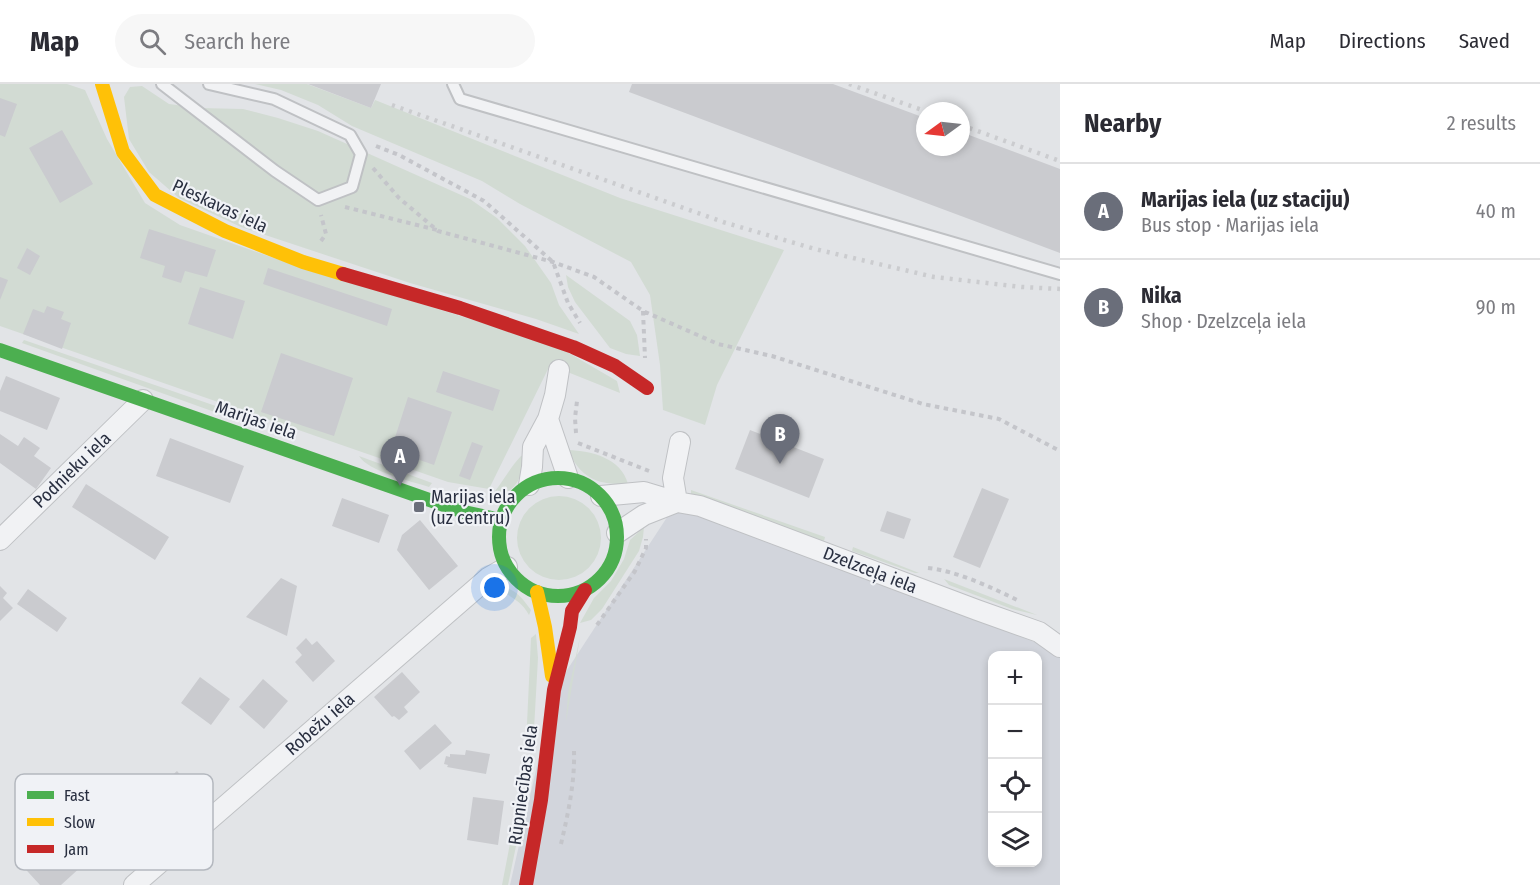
<!DOCTYPE html>
<html lang="en">
<head>
<meta charset="utf-8">
<style>
	body { margin:0; font-family:"Fira Sans Condensed",sans-serif; background:#f7f7f7; color:#2b2b33 }
	.controls { position:absolute; right:18px; bottom:18px; display:grid; overflow:hidden; border-radius:12px; box-shadow:0 3px 9px #0003 }
	.controls button { width:54px; height:54px; display:grid; place-items:center; padding:0; border:0; border-bottom:2px solid #e1e1e2; background:#fff; color:#2b2b33; font:30px sans-serif }
	.compass { position:absolute; left:916px; top:18px; width:54px; height:54px; border-radius:50%; background:#fff; box-shadow:0 3px 9px #0003; rotate:255deg }
	.you { position:absolute; left:495px; top:504px; width:21px; height:21px; margin:-15px; border:4px solid #fff; border-radius:50%; background:#1a73e8; box-shadow:0 0 0 9px #1a73e833 }
	.badge { display:grid; place-items:center; width:39px; height:39px; border-radius:50%; background:#6a6e7a; color:#fff; font-size:20px; font-weight:700 }
	.pin { position:absolute; translate:-50% -50px; filter:drop-shadow(0 2px 3px #0008) }
	.pin::after { content:''; position:absolute; top:32px; width:21px; height:18px; background:inherit; clip-path:polygon(0 0,100% 0,50% 100%) }
	.list { margin:0; padding:0; list-style:none }
	h2 { display:flex; justify-content:space-between; align-items:center; height:78px; margin:0; padding:0 24px; font-size:26px }
	h2 small { font-size:20px; font-weight:400; color:#7c7c81 }
	.list li { display:grid; grid-template-columns:39px 1fr auto; gap:18px; align-items:center; box-sizing:border-box; height:96px; padding:0 24px; border-top:2px solid #e1e1e2 }
	.list b { display:block; font-size:22px; white-space:nowrap }
	.list p { margin:0; font-size:20px; white-space:nowrap; color:#7c7c81 }
	.list em { font-size:20px; font-style:normal; color:#7c7c81 }
	.icon { flex:none; width:33px; height:33px; fill:none; stroke:currentColor; stroke-width:2; stroke-linecap:round; stroke-linejoin:round }
	.map { position:relative; flex:none; width:1060px; height:801px; overflow:hidden }
	header { display:flex; align-items:center; gap:36px; box-sizing:border-box; height:84px; padding:0 30px; background:#fff; border-bottom:2px solid #e1e1e2 }
	header strong { font-size:28px }
	nav { display:flex; gap:33px; margin-inline-start:auto; font-size:21px }
	.search { width:420px; height:54px; background:#f7f7f7; display:flex; align-items:center; gap:15px; box-sizing:border-box; padding:0 21px; border-radius:33px; color:#7c7c81; font-size:22px }
	main { display:flex }
	aside { flex:1; background:#fff }
	.map>svg:first-child { display:block }
</style>
</head>
<body>
<header>
<strong>Map</strong>
<div class="search"><svg class="icon" aria-label="search" viewBox="0 0 24 24"><circle cx="10" cy="10" r="6"/><path d="M15 15l6 6"/></svg>Search here</div>
<nav><a>Map</a><a>Directions</a><a>Saved</a></nav>
</header>
<main>
<div class="map">
<svg width="1060" height="801" viewBox="0 0 1060 801">
	<rect width="100%" height="100%" fill="#e2e4e7"/>
	<path fill="#d2d5dc" fill-rule="evenodd" d="M677 418 1060 568V801H510L554 606ZM993 572H1038V778H993Z"/>
	<path fill="#d2dbd3" d="M0 0H67L85 6 107 55 145 119 180 141 288 179 555 261 617 297 620 309 550 281 489 405 448 398 0 242Z
		M255 0H307L371 24 375 16 620 114 784 166 717 301 705 341 663 326 660 281 650 211 631 178 520 120 482 97 352 42 318 21 281 6Z
		M142 2 169 20 199 24 243 25 278 34 318 47 470 115 497 134 525 162 551 199 559 221 579 250 536 235 410 199 241 143 179 114 149 88 129 55 124 13 130 3Z
		M566 191 630 237 637 251 640 272 626 270 610 264 575 218 568 203Z
		M24 256 242 331 241 334 237 336 22 259Z
		M568 366C592 367 621 374 628 400 598 401 581 395 568 366Z
		M526 371C519 400 517 407 487 417 500 403 508 386 521 372Z
		M359 372 432 399 429 403C411 397 369 388 359 372Z
		M691 406 825 453 824 457 691 410Z
		M517 454a42 42 0 1 1 84 0a42 42 0 1 1-84 0Z
		M644 443 643 453 639 467 602 525 591 536 580 539 594 514 611 497 624 475 630 456Z
		M853 463 919 489H915L852 467Z
		M944 495 1037 531 1012 525 949 501Z
		M497 501C516 506 519 510 531 526L529 531C520 514 508 514 497 501Z
		M536 550 538 574 533 663 526 661 531 554Z
		M580 553 566 638 568 609Z
		M517 723H524L508 801H502Z"/>
	<path fill="#cacbcf" d="M308 0H381L371 24Z
		M632 0H833L925 34V63H961V48L1060 85V169L629 8Z
		M0 14 17 20 5 53 0 51Z
		M62 46 93 100 60 119 29 64Z
		M149 145 216 166 207 193 185 187 181 199 162 193 165 182 140 174Z
		M27 164 40 172 30 191 17 184Z
		M268 184 392 225 387 242 263 200Z
		M0 193 8 196 0 216Z
		M200 203 245 217 233 255 188 240Z
		M47 222 64 228 61 235 71 239 62 265 23 250 33 225 44 229Z
		M281 269 353 294 334 352 261 328Z
		M443 287 500 306 493 327 436 308Z
		M6 292 60 314 47 346 0 327V307Z
		M408 313 452 328 434 381 391 366Z
		M750 346 824 375 809 414 735 385Z
		M0 350 18 362 24 353 40 364 34 372 51 384 36 405 0 379Z
		M170 354 244 382 230 419 156 392Z
		M472 358 483 362 470 396 459 392Z
		M86 400 169 453 155 476 72 423Z
		M982 404 1009 415 980 484 953 473Z
		M342 414 389 431 379 459 332 442Z
		M887 427 911 435 904 455 880 447Z
		M420 436 458 482 429 506 397 466 402 451Z
		M281 494 297 502 287 552 246 533Z
		M0 502 7 509 3 514 13 524 0 537Z
		M28 505 67 534 57 548 17 520Z
		M306 554 312 561 317 557 335 577 313 598 295 578 302 571 296 564Z
		M402 588 420 608 404 623 408 628 399 636 394 632 392 633 374 613Z
		M200 593 230 615 211 641 181 619Z
		M263 595 288 617 264 645 239 623Z
		M435 640 452 659 420 686 404 667Z
		M466 666 490 670 486 690 447 683 448 681 444 680 446 672 450 673V670L465 671Z
		M177 687 199 712 157 750 135 725Z
		M473 713 504 717 498 761 467 756Z
		M67 729 85 748 67 764 83 781 61 801H40L17 776Z"/>
	<g fill="none" stroke-linecap="round" stroke-linejoin="round">
		<defs>
			<path id="lane" d="M162 0 275 87 318 116 352 103 361 70 350 51 274 15 209 0
				M453 0 460 15 1060 190"/>
			<path id="street" d="M548 335 568 394
				M529 401 532 383 533 363 548 335 555 311 559 286
				M601 412 644 408 677 418 700 422 977 526 1039 548 1060 563
				M677 418 673 394 680 358
				M617 449 644 431 677 418
				M0 456 143 316
				M134 801 488 494 507 483"/>
		</defs>
		<use href="#lane" stroke="#bfc1c4" stroke-width="14"/>
		<use href="#street" stroke="#bfc1c4" stroke-width="22"/>
		<path stroke="#c4c5ca" stroke-width="4" stroke-dasharray="4.5 4.5" stroke-linecap="butt" d="M376 62 399 71 484 117 553 178 568 219 580 239
			M373 84 399 114 438 147 553 178 594 193 643 227 718 260 772 272 923 320 999 335 1060 367
			M345 123 437 146
			M321 157 326 150 321 131
			M643 227 645 274
			M576 349 575 334 577 317
			M578 359 649 387
			M928 484C957 487 993 504 1019 517
			M597 541 635 487 646 464V455
			M561 760C568 730 575 698 574 667"/>
		<use href="#lane" stroke="#f1f2f4" stroke-width="10"/>
		<use href="#street" stroke="#f1f2f4" stroke-width="20"/>
		<path stroke="#4caf50" stroke-width="14" d="M0 266 464 428 501 436
			M499 453a59 59 0 1 1 118 0a59 59 0 1 1-118 0Z"/>
		<path stroke="#ffc107" stroke-width="14" d="M102 0 123 68 155 111 225 147 303 178 343 190
			M537 508 545 543 552 592"/>
		<path stroke="#c62828" stroke-width="14" d="M343 190 460 224 573 263 615 282 647 304
			M526 801 541 716 554 606 570 543 572 527 585 506"/>
		<path stroke="#cbcccf" stroke-width="4.5" stroke-dasharray="3 6" stroke-linecap="butt" d="M849 0 925 27
			M392 21 723 138 815 165 934 193 1022 203 1060 205
			M961 41 1060 77"/>
	</g>
	<rect fill="#6a6e7a" stroke="#f0f2f6" stroke-width="2" x="413" y="417" width="12" height="12" rx="3"/>
	<g text-anchor="middle" stroke-width="4.5" stroke-linejoin="round" paint-order="stroke">
		<g font-size="18" fill="#292f40" stroke="#f0f2f6">
			<text transform="translate(220 122) rotate(25)" y="6">Pleskavas iela</text>
			<text transform="translate(256 336) rotate(19)" y="6">Marijas iela</text>
			<text transform="translate(72 386) rotate(-44)" y="6">Podnieku iela</text>
			<text transform="translate(870 486) rotate(21)" y="6">Dzelzceļa iela</text>
			<text transform="translate(320 640) rotate(-41)" y="6">Robežu iela</text>
			<text transform="translate(523 701) rotate(-82)" y="6">Rūpniecības iela</text>
		</g>
		<g font-size="18" fill="#292f40" stroke="#f0f2f6" text-anchor="start">
			<text x="431" y="419">Marijas iela<tspan x="431" dy="21">(uz centru)</tspan></text>
		</g>
	</g>
	<rect x="15" y="690" width="198" height="96" rx="9" fill="#f0f2f6" stroke="#b4b8bf" stroke-width="1.5"/>
	<rect x="27" y="707" width="27" height="8" fill="#4caf50"/>
	<rect x="27" y="734" width="27" height="8" fill="#ffc107"/>
	<rect x="27" y="761" width="27" height="8" fill="#c62828"/>
	<g font-size="16" fill="#292f40">
		<text x="64" y="717">Fast</text>
		<text x="64" y="744">Slow</text>
		<text x="64" y="771">Jam</text>
	</g>
</svg>
<div class="controls">
<button>+</button>
<button>−</button>
<button><svg class="icon" aria-label="locate" viewBox="0 0 24 24"><circle cx="12" cy="12" r="6"/><path d="M12 2v4M12 18v4M2 12h4M18 12h4"/></svg></button>
<button><svg class="icon" aria-label="layers" viewBox="0 0 24 24"><path d="M12 4l9 5-9 5-9-5zM3 14l9 5 9-5"/></svg></button>
</div>
<svg class="compass" viewBox="-18 -18 36 36"><path d="M0-13l5 13h-10z" fill="#e53935"/><path d="M0 13l5-13h-10z" fill="#7c7c81"/></svg>
<div class="you"></div>
<div class="pin badge" style="left:400px;top:402px">A</div>
<div class="pin badge" style="left:780px;top:380px">B</div>
</div>
<aside>
<h2>Nearby<small>2 results</small></h2>
<ul class="list">
<li><span class="badge">A</span><div><b>Marijas iela (uz staciju)</b><p>Bus stop · Marijas iela</p></div><em>40 m</em></li>
<li><span class="badge">B</span><div><b>Nika</b><p>Shop · Dzelzceļa iela</p></div><em>90 m</em></li>
</ul>
</aside>
</main>
</body>
</html>
